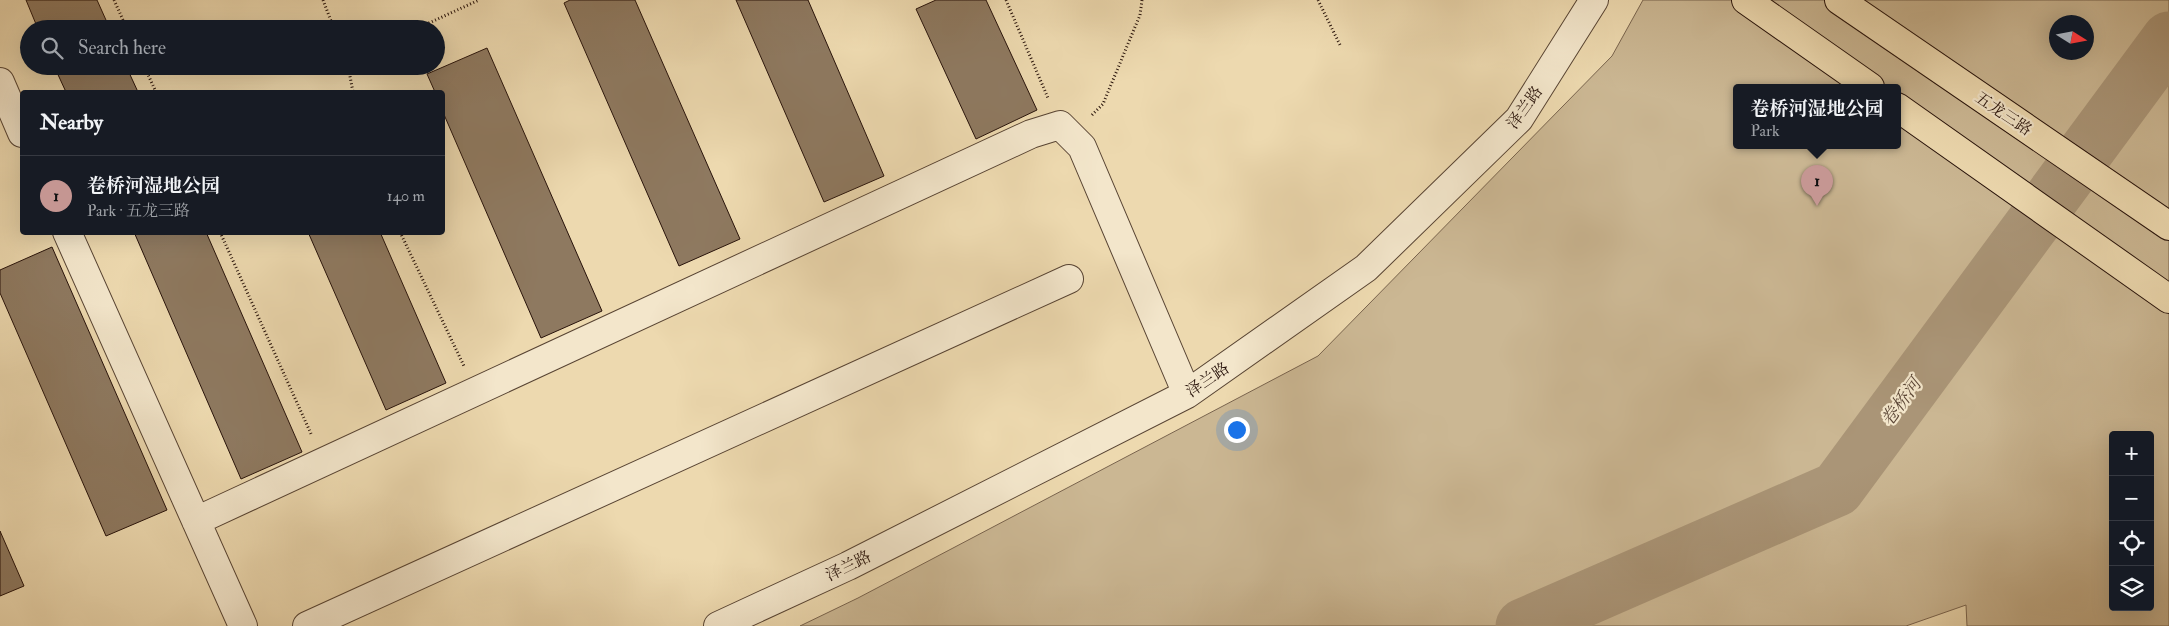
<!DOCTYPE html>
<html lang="en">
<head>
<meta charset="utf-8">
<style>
	body { margin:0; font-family:"IM FELL Double Pica","Noto Serif SC",serif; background:#20242c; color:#f1f3f6 }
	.controls { position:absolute; right:15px; bottom:15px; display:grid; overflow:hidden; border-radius:5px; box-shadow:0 5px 20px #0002 }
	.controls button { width:45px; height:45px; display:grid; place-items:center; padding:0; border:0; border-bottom:1px solid #363941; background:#171b24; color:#f1f3f6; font:25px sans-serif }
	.compass { position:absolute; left:2049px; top:15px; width:45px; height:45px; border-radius:50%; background:#171b24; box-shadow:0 5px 20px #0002; rotate:101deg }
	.you { position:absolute; left:1236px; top:429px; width:18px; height:18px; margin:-12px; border:4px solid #fff; border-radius:50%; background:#1a73e8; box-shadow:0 0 0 8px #1a73e833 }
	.badge { display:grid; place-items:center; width:32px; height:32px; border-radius:50%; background:#c59692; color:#111; font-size:16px; font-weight:700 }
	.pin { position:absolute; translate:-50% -41px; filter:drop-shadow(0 1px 2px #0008) }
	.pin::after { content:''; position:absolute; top:26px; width:18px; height:15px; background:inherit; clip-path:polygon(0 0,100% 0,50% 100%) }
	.popup { position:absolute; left:1733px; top:84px; width:168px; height:65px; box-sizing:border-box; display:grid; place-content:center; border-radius:5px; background:#171b24; filter:drop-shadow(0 1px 4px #0005); font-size:16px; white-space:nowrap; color:#9ea1a6 }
	.popup b { font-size:19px; color:#f1f3f6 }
	.popup::after { content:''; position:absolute; left:50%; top:100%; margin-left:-10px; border:10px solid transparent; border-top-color:#171b24 }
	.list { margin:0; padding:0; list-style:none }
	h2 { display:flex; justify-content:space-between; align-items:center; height:65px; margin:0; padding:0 20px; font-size:21px }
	h2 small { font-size:16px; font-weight:400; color:#9ea1a6 }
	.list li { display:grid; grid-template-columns:32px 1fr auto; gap:15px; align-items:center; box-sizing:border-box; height:80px; padding:0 20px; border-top:1px solid #363941 }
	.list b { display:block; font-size:19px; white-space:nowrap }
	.list p { margin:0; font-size:16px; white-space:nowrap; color:#9ea1a6 }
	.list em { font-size:16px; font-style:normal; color:#9ea1a6 }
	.icon { flex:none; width:28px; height:28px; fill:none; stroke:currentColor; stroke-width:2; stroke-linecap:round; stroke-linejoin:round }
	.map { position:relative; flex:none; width:2169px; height:626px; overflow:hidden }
	.search { position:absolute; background:#171b24; box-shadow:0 5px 20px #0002; left:20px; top:20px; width:425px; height:55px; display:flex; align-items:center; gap:12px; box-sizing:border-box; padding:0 18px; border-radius:28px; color:#9ea1a6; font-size:19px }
	.panel { position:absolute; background:#171b24; box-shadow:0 5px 20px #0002; left:20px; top:90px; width:425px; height:145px; border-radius:5px }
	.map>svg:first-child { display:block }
</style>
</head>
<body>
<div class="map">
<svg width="2169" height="626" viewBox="0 0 2169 626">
	<rect width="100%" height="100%" fill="#edd9af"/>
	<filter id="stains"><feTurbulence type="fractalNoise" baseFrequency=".004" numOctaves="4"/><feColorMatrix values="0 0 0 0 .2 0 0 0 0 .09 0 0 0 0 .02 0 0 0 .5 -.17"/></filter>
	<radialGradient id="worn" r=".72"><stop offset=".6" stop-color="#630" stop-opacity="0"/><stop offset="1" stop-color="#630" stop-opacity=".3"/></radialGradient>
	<path fill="#cbb793" stroke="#79644e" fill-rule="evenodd" d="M1643 0H2169V626H1967L1966 605 1906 626H800L858 598 1318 356 1612 56ZM2056 22H2086V52H2056ZM1737 87H1897V145H1737ZM2113 435H2150V607H2113Z"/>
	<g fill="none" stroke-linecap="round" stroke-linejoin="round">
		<path stroke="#aa9577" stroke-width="55" d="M1523 626 1837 489 2169 39"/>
	</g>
	<path fill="#8e7960" stroke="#27120a" d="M26 0H97L110 29H38Z
		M570 0H635L740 239 679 266 564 3Z
		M736 0H808L884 176 824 202Z
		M936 0H986L1037 110 976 139 916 9Z
		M487 48 602 311 541 338 442 110V92H435L427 74Z
		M54 66H126L138 92H66Z
		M134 232H206L302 452 241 479Z
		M308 232H380L446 383 386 410Z
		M52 247 167 510 106 536 0 293V270Z
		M0 531 24 586 0 596Z"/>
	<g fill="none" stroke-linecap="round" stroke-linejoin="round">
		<defs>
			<path id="minor" d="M0 82 22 133
				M67 232 243 626
				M196 521 1031 134 1060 125 1082 147 1187 394
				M307 626 1069 279
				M718 626 848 566 1187 394 1366 268 1519 119 1594 0"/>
			<path id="major" d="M1746 0 1870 87
				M1839 0 2169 226
				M1897 107 2169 299"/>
		</defs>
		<use href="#minor" stroke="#584433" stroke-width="30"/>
		<use href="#major" stroke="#27120a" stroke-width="30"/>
		<path stroke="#27120a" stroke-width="3" stroke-dasharray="1 2.5" stroke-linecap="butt" d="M114 0 127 29
			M323 0 334 29
			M1006 0 1048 98
			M1318 0 1340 45
			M416 29 479 0
			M144 66 156 92
			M348 66 353 92
			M1092 115 1103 104 1140 15 1142 0
			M220 232 312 436
			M400 232 464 366"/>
		<use href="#minor" stroke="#f3e6cb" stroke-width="28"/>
		<use href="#major" stroke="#edd9af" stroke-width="28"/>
	</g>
	<g text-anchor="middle" stroke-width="4.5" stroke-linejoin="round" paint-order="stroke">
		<g font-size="16" fill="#27120a" stroke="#f3e6cb">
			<text transform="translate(1524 107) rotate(-54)" y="6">泽兰路</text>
			<text transform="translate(2004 113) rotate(34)" y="6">五龙三路</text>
			<text transform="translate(1207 379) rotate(-34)" y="6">泽兰路</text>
			<text transform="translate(848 565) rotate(-26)" y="6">泽兰路</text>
		</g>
		<g font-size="18" font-style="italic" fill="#5b4636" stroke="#f3e6cb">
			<text transform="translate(1901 402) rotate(-54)" y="6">卷桥河</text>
		</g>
	</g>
	<rect width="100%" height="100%" filter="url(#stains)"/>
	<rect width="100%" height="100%" fill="url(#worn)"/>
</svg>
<div class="controls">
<button>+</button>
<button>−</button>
<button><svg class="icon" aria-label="locate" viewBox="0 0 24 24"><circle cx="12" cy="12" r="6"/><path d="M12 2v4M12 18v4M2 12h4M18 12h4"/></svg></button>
<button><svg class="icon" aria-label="layers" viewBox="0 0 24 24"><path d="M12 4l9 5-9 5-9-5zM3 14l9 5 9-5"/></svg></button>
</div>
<svg class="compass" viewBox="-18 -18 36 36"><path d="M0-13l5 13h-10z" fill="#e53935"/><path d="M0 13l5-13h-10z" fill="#9ea1a6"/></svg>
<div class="you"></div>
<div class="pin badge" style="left:1817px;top:206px">1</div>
<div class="popup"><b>卷桥河湿地公园</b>Park</div>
<div class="search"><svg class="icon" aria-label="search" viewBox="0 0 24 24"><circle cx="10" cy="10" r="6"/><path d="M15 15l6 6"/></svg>Search here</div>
<section class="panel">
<h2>Nearby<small></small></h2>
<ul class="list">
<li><span class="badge">1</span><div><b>卷桥河湿地公园</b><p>Park · 五龙三路</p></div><em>140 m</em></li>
</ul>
</section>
</div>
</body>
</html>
